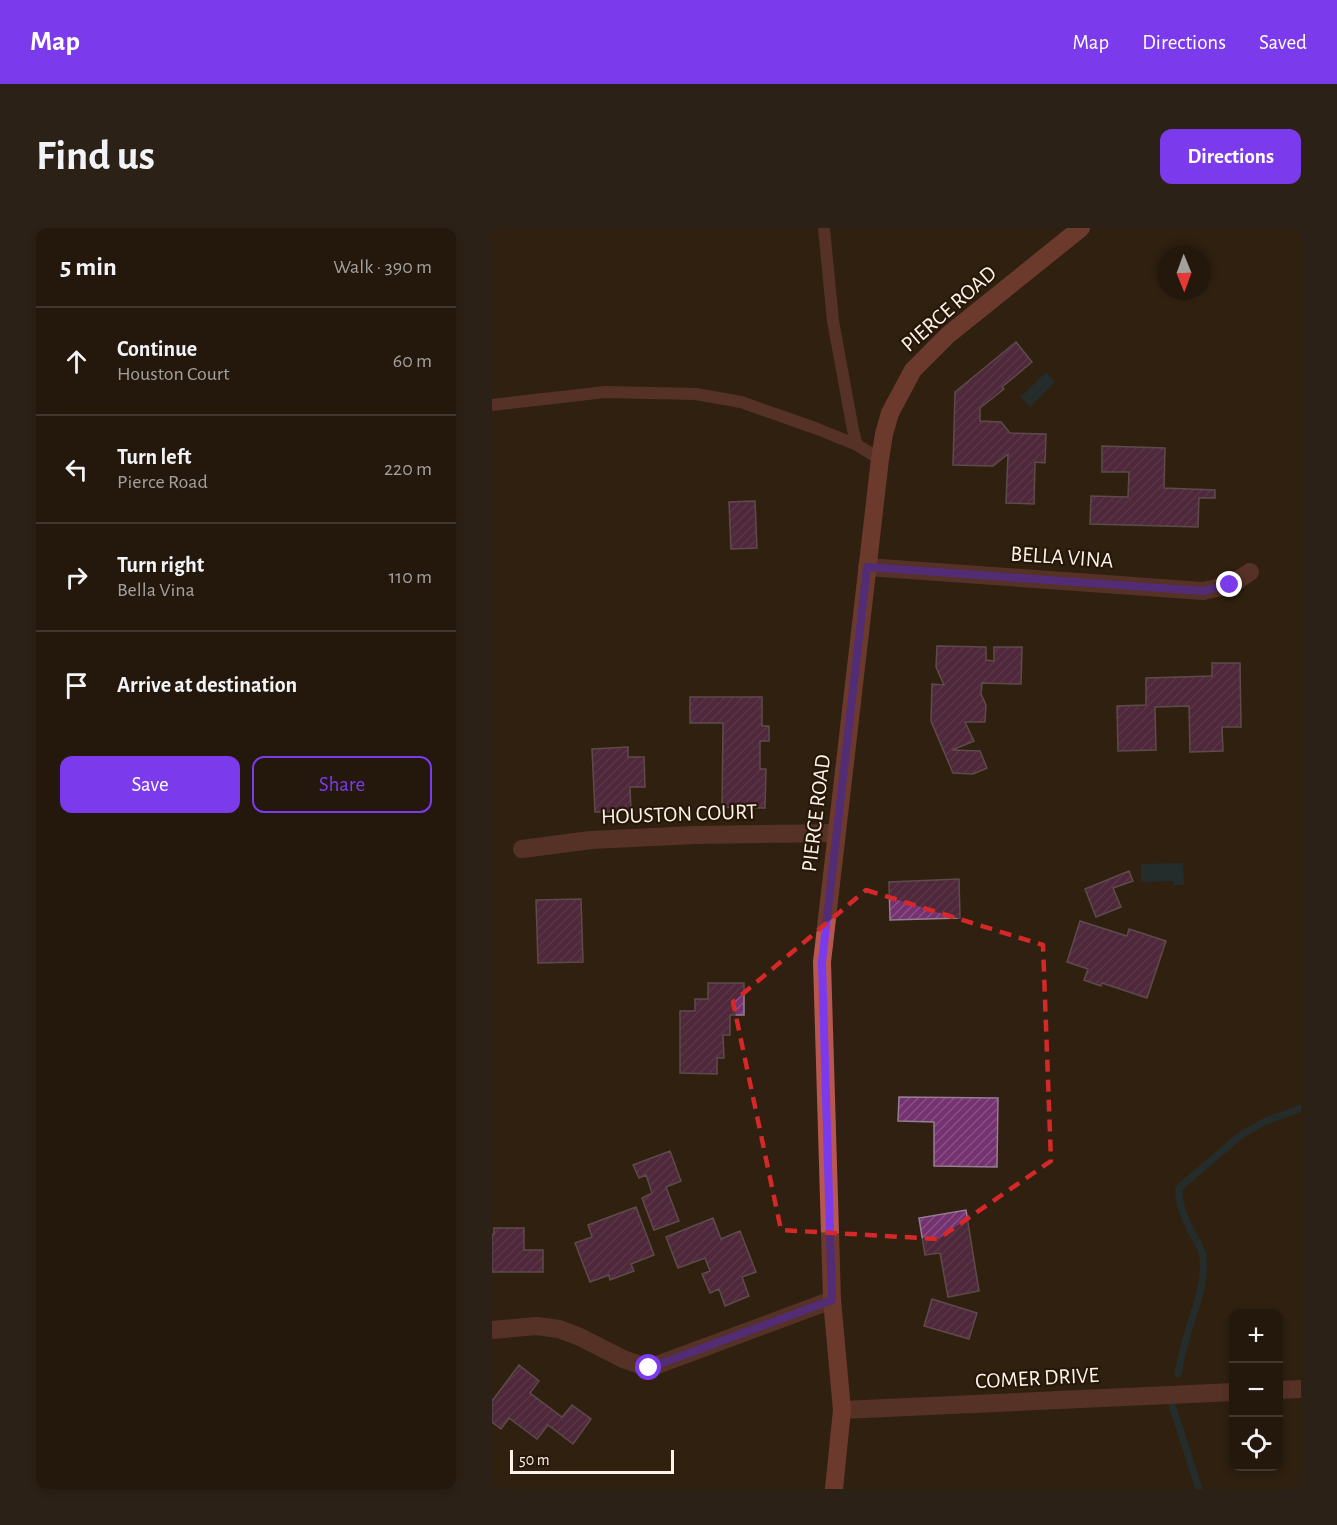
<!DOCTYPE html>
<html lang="en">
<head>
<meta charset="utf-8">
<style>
	body { margin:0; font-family:"Alegreya Sans",sans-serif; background:#2c2116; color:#f1f3f6 }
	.controls { position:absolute; right:18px; bottom:18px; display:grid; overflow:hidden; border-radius:12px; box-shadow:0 3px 9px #0003 }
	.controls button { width:54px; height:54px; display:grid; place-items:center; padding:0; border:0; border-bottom:2px solid #41372e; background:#24180d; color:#f1f3f6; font:30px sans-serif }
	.compass { position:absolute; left:665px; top:18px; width:54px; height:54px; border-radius:50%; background:#24180d; box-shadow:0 3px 9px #0003; rotate:179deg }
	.scale { position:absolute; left:18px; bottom:15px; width:164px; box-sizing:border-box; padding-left:6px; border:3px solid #fef3e9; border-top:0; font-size:16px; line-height:21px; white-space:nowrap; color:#fef3e9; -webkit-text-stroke:4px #261708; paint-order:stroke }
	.stop { position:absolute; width:18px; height:18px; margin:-14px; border:4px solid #7c3aed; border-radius:50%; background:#fff }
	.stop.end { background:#7c3aed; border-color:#fff; box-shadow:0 2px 6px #0008 }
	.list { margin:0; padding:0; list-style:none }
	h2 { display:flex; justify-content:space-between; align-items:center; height:78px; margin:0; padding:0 24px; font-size:26px }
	h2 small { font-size:20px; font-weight:400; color:#a3a09d }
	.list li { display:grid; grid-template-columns:39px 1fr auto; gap:18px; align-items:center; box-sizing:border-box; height:108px; padding:0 24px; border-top:2px solid #41372e }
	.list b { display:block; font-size:22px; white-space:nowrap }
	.list p { margin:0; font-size:20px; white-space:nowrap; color:#a3a09d }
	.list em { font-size:20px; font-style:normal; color:#a3a09d }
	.actions { display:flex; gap:12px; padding:18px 24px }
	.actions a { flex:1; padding:14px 0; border:2px solid #7c3aed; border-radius:12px; text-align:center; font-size:21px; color:#7c3aed }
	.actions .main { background:#7c3aed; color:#fff }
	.icon { flex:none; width:33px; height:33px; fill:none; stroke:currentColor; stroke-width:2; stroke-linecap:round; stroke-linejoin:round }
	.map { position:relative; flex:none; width:809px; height:1261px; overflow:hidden; border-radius:12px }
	header { display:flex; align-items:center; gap:36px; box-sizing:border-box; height:84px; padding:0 30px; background:#7c3aed; color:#fff }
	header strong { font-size:28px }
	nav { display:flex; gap:33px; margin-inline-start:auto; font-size:21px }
	.intro { display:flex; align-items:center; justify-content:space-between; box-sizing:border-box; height:144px; padding:0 36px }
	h1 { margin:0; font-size:42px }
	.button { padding:15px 27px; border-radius:12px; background:#7c3aed; color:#fff; font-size:21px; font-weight:700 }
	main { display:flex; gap:36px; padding:0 36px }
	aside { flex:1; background:#24180d; border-radius:12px; box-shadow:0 3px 9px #0003 }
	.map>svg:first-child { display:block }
</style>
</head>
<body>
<header>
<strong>Map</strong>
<nav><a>Map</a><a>Directions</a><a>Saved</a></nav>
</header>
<div class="intro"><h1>Find us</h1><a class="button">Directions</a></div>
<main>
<aside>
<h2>5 min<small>Walk · 390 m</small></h2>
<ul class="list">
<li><svg class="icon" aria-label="ahead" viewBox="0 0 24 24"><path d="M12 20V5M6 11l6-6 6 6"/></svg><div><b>Continue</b><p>Houston Court</p></div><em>60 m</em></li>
<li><svg class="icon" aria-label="left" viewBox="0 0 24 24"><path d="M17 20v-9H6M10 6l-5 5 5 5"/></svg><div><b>Turn left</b><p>Pierce Road</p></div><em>220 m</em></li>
<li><svg class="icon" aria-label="right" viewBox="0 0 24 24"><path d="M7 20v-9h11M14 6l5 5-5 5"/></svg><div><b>Turn right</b><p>Bella Vina</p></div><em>110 m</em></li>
<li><svg class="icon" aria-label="arrive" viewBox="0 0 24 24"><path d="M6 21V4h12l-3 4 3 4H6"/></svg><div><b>Arrive at destination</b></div></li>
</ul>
<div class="actions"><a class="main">Save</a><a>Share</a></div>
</aside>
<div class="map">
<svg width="809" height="1261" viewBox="0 0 809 1261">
	<defs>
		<pattern id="building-hatch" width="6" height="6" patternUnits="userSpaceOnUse" patternTransform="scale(1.5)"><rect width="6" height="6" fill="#753271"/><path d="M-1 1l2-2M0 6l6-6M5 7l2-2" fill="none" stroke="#8a5085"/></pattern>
	</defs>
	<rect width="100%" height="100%" fill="#302011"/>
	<path fill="#183d4c" d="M554 144 563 154 538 179 529 169Z
		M691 635 692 657H682V653L649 654V636Z"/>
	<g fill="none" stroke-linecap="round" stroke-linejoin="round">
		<path stroke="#183d4c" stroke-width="7" d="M686 1146C688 1136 690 1125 693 1115 700 1086 714 1060 711 1029 710 1021 706 1015 702 1008 694 993 686 978 687 960L749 907 772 894 809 880
			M680 1177 707 1261"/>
	</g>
	<path fill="url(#building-hatch)" stroke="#947f91" stroke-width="1.5" d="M524 114 540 134 510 159 512 161 488 180V193L509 194 518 205 554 206 553 235 543 234 542 276 514 275 516 226 501 238 461 237 463 164Z
		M610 218 673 220 672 260 723 262V270H707L706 299 598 296 599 268 636 269 637 244H610Z
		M263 273 265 320 239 321 237 274Z
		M445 418 494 419V432L502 433V419H530L529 456 490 455 489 466 494 477 493 494H473L482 513 460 522 488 523 495 540 481 546 461 545 439 493 440 456 452 457 444 439Z
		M720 435H748L749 499H730L731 523 698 524 697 478 663 479 664 522 626 523 625 478 654 477V450L720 448Z
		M198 469H270V498H277V513H268V541H274L273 580 230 579 231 495H198Z
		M136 519V529H152L153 559H138L139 583 103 584 100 521Z
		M637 643 641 653 621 660 629 679 604 689 593 661Z
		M467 651 468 690 398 692 397 654Z
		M89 671 91 734 46 735 44 672Z
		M588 693 635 708 637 701 674 713 655 770 610 755 609 758 592 752 596 741 575 734Z
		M216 755H252V787H238V807H231L232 830H225V846L188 845V783H203V771H216Z
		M407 869 506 870 505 939 442 938V894L406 893Z
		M178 923 189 953 174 959 187 993 162 1002 150 970 160 965 154 947 147 950 141 937Z
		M144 979 162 1027 139 1036 142 1043 118 1052 117 1047 98 1054 83 1015 100 1009 96 997Z
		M474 982 487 1063 456 1069 448 1025 433 1027 427 990Z
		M221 990 229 1011 248 1003 264 1044 250 1049 257 1068 233 1078 227 1061 218 1065 210 1046 218 1043 213 1030 186 1040 174 1009Z
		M2 1000H32V1022H51V1044H0V1006H2Z
		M440 1071 485 1085 477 1111 432 1098Z
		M27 1137 47 1153 38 1165 70 1189 80 1177 99 1191 81 1216 56 1197 45 1211 17 1190 9 1201 0 1194V1173Z"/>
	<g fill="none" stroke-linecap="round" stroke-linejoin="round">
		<path stroke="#834641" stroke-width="12" d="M332 0 341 93 361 202 365 217 388 231
			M0 177 113 164 204 166 249 174 323 200 365 217"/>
		<path stroke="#834641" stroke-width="18" d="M375 339 711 363 738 357 758 344
			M30 621 99 612 203 607 345 605
			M0 1102 45 1098 67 1101 88 1109 131 1131 157 1140 340 1072
			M786 1162 809 1161
			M350 1182 742 1164"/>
		<path stroke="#b75750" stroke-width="18" d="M342 1261 350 1182 340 1072 330 734 388 231 392 206 398 185 421 142 456 107 589 0"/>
	</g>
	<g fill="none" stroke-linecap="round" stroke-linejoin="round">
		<path stroke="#7c3aed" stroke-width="8" d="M157 1140 340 1072 330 734 375 339 711 363 738 357"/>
	</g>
	<path d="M0 0H809V1261H0ZM374 662 551 717 559 933 446 1011 289 1002 241 774Z" fill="#302011" fill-opacity=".55" fill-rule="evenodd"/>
	<path fill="none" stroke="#d62828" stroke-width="4.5" stroke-dasharray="12 8" stroke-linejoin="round" d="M374 662 551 717 559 933 446 1011 289 1002 241 774Z"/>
	<g text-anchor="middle" stroke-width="4.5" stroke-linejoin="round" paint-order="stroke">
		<g font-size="22" fill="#fef3e9" stroke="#261708">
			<text transform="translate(456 80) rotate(-41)" y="8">PIERCE ROAD</text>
			<text transform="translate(570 328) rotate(4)" y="8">BELLA VINA</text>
			<text transform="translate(187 585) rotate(-2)" y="8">HOUSTON COURT</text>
			<text transform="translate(323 585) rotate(-83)" y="8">PIERCE ROAD</text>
			<text transform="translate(545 1149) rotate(-3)" y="8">COMER DRIVE</text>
		</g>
	</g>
</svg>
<div class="controls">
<button>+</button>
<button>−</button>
<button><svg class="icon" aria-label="locate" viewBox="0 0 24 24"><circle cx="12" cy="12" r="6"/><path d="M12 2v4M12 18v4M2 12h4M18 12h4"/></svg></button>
</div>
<svg class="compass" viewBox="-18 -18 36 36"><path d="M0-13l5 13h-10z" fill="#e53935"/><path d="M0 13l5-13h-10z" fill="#a3a09d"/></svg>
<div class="scale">50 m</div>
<div class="stop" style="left:157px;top:1140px"></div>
<div class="stop end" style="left:738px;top:357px"></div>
</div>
</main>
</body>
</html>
